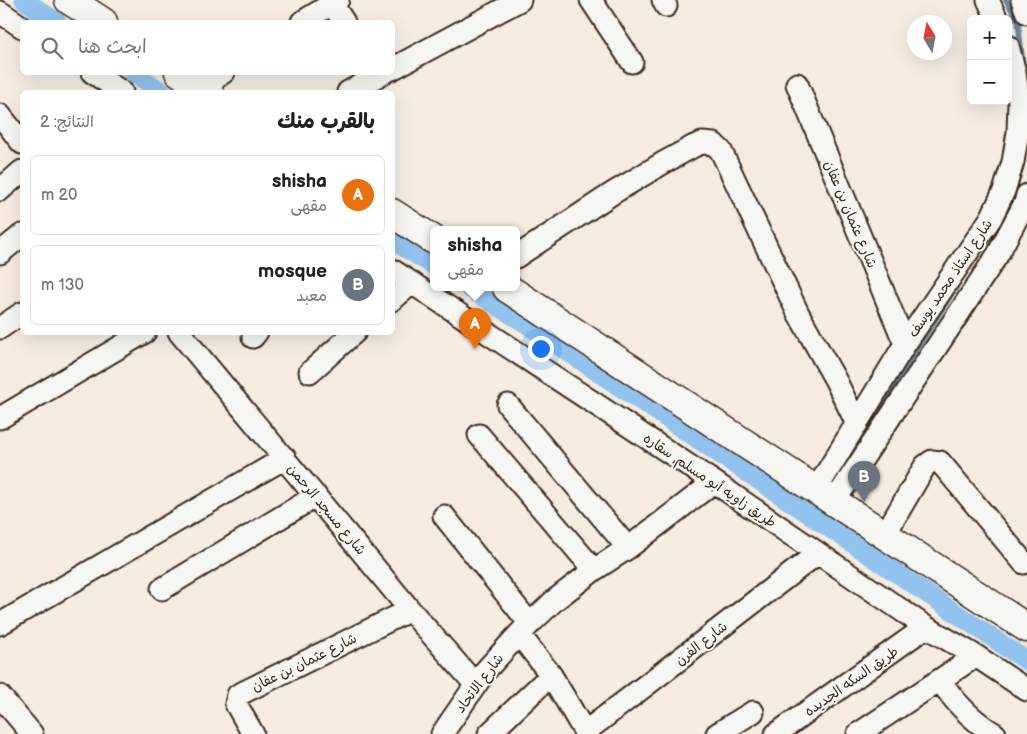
<!DOCTYPE html>
<html lang="ar">
<head>
<meta charset="utf-8">
<style>
	body { margin:0; font-family:"Balsamiq Sans","Playpen Sans Arabic",sans-serif; background:#f6f6f6; color:#202124; direction:rtl }
	.controls { position:absolute; right:15px; top:15px; display:grid; overflow:hidden; border-radius:8px; box-shadow:0 5px 20px #0002 }
	.controls button { width:45px; height:45px; display:grid; place-items:center; padding:0; border:0; border-bottom:1px solid #e0e0e0; background:#fff; color:#202124; font:25px sans-serif }
	.compass { position:absolute; left:907px; top:15px; width:45px; height:45px; border-radius:50%; background:#fff; box-shadow:0 5px 20px #0002; rotate:350deg }
	.you { position:absolute; left:540px; top:348px; width:18px; height:18px; margin:-12px; border:4px solid #fff; border-radius:50%; background:#1a73e8; box-shadow:0 0 0 8px #1a73e833 }
	.badge { display:grid; place-items:center; width:32px; height:32px; border-radius:50%; background:#ea580c; color:#fff; font-size:16px; font-weight:700 }
	.pin { position:absolute; translate:-50% -41px; filter:drop-shadow(0 1px 2px #0008) }
	.pin::after { content:''; position:absolute; top:26px; width:18px; height:15px; background:inherit; clip-path:polygon(0 0,100% 0,50% 100%) }
	.popup { position:absolute; left:430px; top:226px; width:90px; height:65px; box-sizing:border-box; display:grid; place-content:center; border-radius:8px; background:#fff; filter:drop-shadow(0 1px 4px #0005); font-size:16px; white-space:nowrap; color:#757577 }
	.popup b { font-size:19px; color:#202124 }
	.popup::after { content:''; position:absolute; left:50%; top:100%; margin-left:-10px; border:10px solid transparent; border-top-color:#fff }
	.list { margin:0; padding:0; list-style:none }
	h2 { display:flex; justify-content:space-between; align-items:center; height:65px; margin:0; padding:0 20px; font-size:21px }
	h2 small { font-size:16px; font-weight:400; color:#757577 }
	.list li { display:grid; grid-template-columns:32px 1fr auto; gap:15px; align-items:center; box-sizing:border-box; height:80px; margin:0 10px 10px; padding:0 10px; border:1px solid #e0e0e0; border-radius:8px }
	.list b { display:block; font-size:19px; white-space:nowrap }
	.list p { margin:0; font-size:16px; white-space:nowrap; color:#757577 }
	.list em { font-size:16px; font-style:normal; color:#757577 }
	.icon { flex:none; width:28px; height:28px; fill:none; stroke:currentColor; stroke-width:2; stroke-linecap:round; stroke-linejoin:round }
	.map { position:relative; flex:none; width:1027px; height:734px; overflow:hidden; direction:ltr }
	.search { position:absolute; background:#fff; box-shadow:0 5px 20px #0002; left:20px; top:20px; width:375px; height:55px; display:flex; align-items:center; gap:12px; box-sizing:border-box; padding:0 18px; border-radius:8px; color:#757577; font-size:19px }
	.panel { position:absolute; background:#fff; box-shadow:0 5px 20px #0002; left:20px; top:90px; width:375px; height:245px; border-radius:8px; direction:rtl }
	.map>svg:first-child { display:block }
</style>
</head>
<body>
<div class="map">
<svg width="1027" height="734" viewBox="0 0 1027 734">
	<rect width="100%" height="100%" fill="#f5ece2"/>
	<filter id="ink" filterUnits="userSpaceOnUse"><feTurbulence type="fractalNoise" baseFrequency=".02" numOctaves="2"/><feDisplacementMap in="SourceGraphic" scale="10" xChannelSelector="R" yChannelSelector="G"/><feConvolveMatrix kernelMatrix="1 2 1 2 8 2 1 2 1" color-interpolation-filters="sRGB"/></filter>
	<g filter="url(#ink)">
		<g fill="none" stroke-linecap="round" stroke-linejoin="round">
			<path stroke="#6f859b" stroke-width="5.5" d="M1006 0 1018 21 1023 65
				M864 432 958 284
				M809 515 817 504"/>
			<path stroke="#92c2ee" stroke-width="19" d="M24 0 57 22
				M132 72 162 92
				M392 240 434 266
				M469 288 528 325 1027 661"/>
			<defs>
				<path id="minor" d="M591 0 632 62
					M663 0 666 6
					M988 0 997 19
					M1022 0 1027 13
					M332 4 344 22
					M0 12 22 27
					M302 22 338 0
					M392 69 520 0
					M92 72 122 92
					M797 84 905 344
					M202 88 224 72
					M348 92 385 72
					M0 115 22 143
					M0 190 22 171
					M0 253 22 235
					M516 257 613 193 663 163 694 146 702 143 714 144 721 151 798 313 836 381 857 424
					M392 270 714 482 926 627 976 656 1027 690
					M392 300 412 283
					M0 328 22 313
					M179 332 410 610 475 684
					M253 337 257 332
					M310 372 355 332
					M508 405 628 548
					M0 418 145 332
					M479 435 594 570
					M816 490 905 344 991 218 1004 191 1013 162 1018 132 1019 102 1015 73 1008 46
					M834 502 998 254 1025 203 1027 195
					M444 516 530 624
					M884 536 925 466 932 461 940 462 1024 563
					M162 589 316 496
					M0 624 285 458
					M519 634 551 675 586 734
					M940 680C955 703 971 720 995 734
					M0 696 32 734
					M585 732 818 553
					M253 734 236 704 238 695 410 610
					M442 734 486 670 519 634 555 600 594 570 628 548 714 482
					M489 734 551 675
					M717 734 753 712
					M776 734 926 627
					M858 734 976 656"/>
				<path id="major" d="M69 0 103 22
					M179 72 209 92
					M392 213 434 240
					M507 288 1027 628"/>
			</defs>
			<use href="#minor" stroke="#3b2a1e" stroke-width="25"/>
			<use href="#major" stroke="#3b2a1e" stroke-width="31"/>
			<use href="#minor" stroke="#f6f6f2" stroke-width="21"/>
			<use href="#major" stroke="#f6f6f2" stroke-width="28"/>
		</g>
	</g>
	<g text-anchor="middle" stroke-width="4" stroke-linejoin="round" paint-order="stroke">
		<g font-size="14" fill="#3b2a1e" stroke="#f6f6f2">
			<text transform="translate(851 214) rotate(67)" y="5">شارع عثمان بن عفان</text>
			<text transform="translate(950 278) rotate(-56)" y="5">شارع استاذ محمد يوسف</text>
			<text transform="translate(710 480) rotate(34)" y="5">طريق زاويه أبو مسلم, سقاره</text>
			<text transform="translate(327 509) rotate(50)" y="5">شارع مسجد الرحمن</text>
			<text transform="translate(701 643) rotate(-38)" y="5">شارع الفرن</text>
			<text transform="translate(304 662) rotate(-26)" y="5">شارع عثمان بن عفان</text>
			<text transform="translate(851 681) rotate(-35)" y="5">طريق السكه الجديده</text>
			<text transform="translate(479 683) rotate(-53)" y="5">شارع الاتحاد</text>
		</g>
	</g>
</svg>
<div class="controls">
<button>+</button>
<button>−</button>
</div>
<svg class="compass" viewBox="-18 -18 36 36"><path d="M0-13l5 13h-10z" fill="#e53935"/><path d="M0 13l5-13h-10z" fill="#757577"/></svg>
<div class="you"></div>
<div class="pin badge" style="left:475px;top:349px;background:#e8710a">A</div>
<div class="popup"><b>shisha</b>مقهى</div>
<div class="pin badge" style="left:864px;top:502px;background:#6b7280">B</div>
<div class="search"><svg class="icon" aria-label="search" viewBox="0 0 24 24"><circle cx="10" cy="10" r="6"/><path d="M15 15l6 6"/></svg>ابحث هنا</div>
<section class="panel">
<h2>بالقرب منك<small>النتائج: 2</small></h2>
<ul class="list">
<li><span class="badge" style="background:#e8710a">A</span><div><b>shisha</b><p>مقهى</p></div><em>20 m</em></li>
<li><span class="badge" style="background:#6b7280">B</span><div><b>mosque</b><p>معبد</p></div><em>130 m</em></li>
</ul>
</section>
</div>
</body>
</html>
